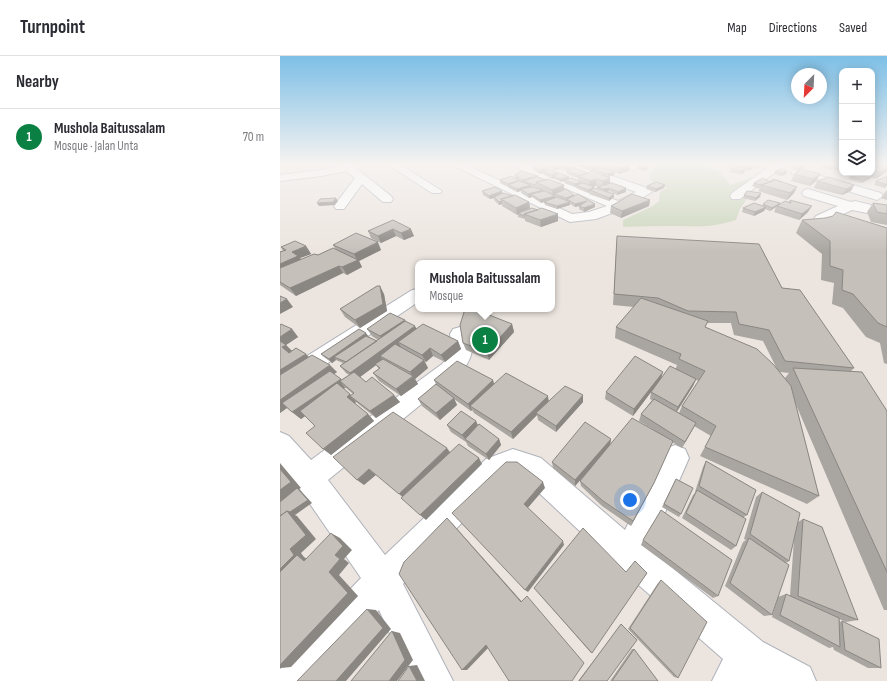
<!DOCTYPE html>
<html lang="en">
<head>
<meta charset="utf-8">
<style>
	body { margin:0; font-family:"Sofia Sans Condensed",sans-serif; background:#f7f7f7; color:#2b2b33 }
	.controls { position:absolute; right:12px; top:12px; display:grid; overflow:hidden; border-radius:8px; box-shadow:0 2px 10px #0003 }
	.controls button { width:36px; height:36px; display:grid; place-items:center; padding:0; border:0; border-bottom:1px solid #e1e1e2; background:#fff; color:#2b2b33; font:20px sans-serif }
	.compass { position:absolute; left:511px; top:12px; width:36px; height:36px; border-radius:50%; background:#fff; box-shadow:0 2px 10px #0003; rotate:204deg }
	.you { position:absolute; left:350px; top:444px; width:14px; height:14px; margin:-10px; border:3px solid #fff; border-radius:50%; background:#1a73e8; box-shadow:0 0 0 6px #1a73e833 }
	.badge { display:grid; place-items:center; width:26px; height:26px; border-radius:50%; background:#0b8043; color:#fff; font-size:13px; font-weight:700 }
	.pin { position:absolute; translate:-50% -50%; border:2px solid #fff; box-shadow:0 1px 4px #0006 }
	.popup { position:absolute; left:135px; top:204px; width:140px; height:52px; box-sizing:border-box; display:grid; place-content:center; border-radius:8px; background:#fff; filter:drop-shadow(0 1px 3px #0005); font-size:13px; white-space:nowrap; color:#7c7c81 }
	.popup b { font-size:15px; color:#2b2b33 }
	.popup::after { content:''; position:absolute; left:50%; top:100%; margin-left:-8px; border:8px solid transparent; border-top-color:#fff }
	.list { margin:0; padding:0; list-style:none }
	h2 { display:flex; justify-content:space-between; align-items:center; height:52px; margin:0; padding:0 16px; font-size:17px }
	h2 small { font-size:13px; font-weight:400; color:#7c7c81 }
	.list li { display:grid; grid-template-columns:26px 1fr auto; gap:12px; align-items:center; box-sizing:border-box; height:56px; padding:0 16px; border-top:1px solid #e1e1e2 }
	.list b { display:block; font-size:15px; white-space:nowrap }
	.list p { margin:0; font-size:13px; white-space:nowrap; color:#7c7c81 }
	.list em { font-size:13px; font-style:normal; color:#7c7c81 }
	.icon { flex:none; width:22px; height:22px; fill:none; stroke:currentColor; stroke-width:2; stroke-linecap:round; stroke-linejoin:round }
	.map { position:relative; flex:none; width:607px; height:625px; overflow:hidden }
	header { display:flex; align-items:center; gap:24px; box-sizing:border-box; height:56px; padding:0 20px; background:#fff; border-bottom:1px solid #e1e1e2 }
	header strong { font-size:19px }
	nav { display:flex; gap:22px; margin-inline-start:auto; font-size:14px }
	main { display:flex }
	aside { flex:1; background:#fff }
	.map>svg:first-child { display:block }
</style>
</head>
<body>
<header>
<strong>Turnpoint</strong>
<nav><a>Map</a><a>Directions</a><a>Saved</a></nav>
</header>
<main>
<aside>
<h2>Nearby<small></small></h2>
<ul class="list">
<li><span class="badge">1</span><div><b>Mushola Baitussalam</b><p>Mosque · Jalan Unta</p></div><em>70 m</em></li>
</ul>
</aside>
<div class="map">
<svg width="607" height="625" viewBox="0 0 607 625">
	<rect width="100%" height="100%" fill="#ece5df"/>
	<path fill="#c8d4b8" d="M383 108 424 109 440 116 450 129 484 118 460 153 456 164C431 172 418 170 393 170 376 170 360 170 343 171V164L373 150 379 145 380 136 387 132 371 125 370 118 377 109Z"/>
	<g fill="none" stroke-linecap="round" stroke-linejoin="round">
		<defs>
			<path id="minor" d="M67 108H86L76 112 111 140 113 143 111 146H103L82 128 64 153H56L54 150 75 122 66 115 41 120 0 125V119L41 114Z
				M107 108H119L162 135 160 137H152Z
				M170 108H184L292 158 309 156 327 150 228 108H243L338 145 356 136 283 108H298L370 133 372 136 343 153 316 163 290 166Z
				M338 108H368L353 114Z
				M493 108H506L460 143H452L450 140 452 137Z
				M516 113 601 137 603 140 597 144 512 118 511 116Z
				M528 133 571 146 575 145 607 153V161L572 154 546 166H536L534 163 536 160 558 150 524 140 522 137 524 134Z
				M138 233V246L8 334 0 337V317L132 234Z
				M180 271 187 273C196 288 193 302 182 315L48 424 105 499 206 403 233 393 261 402 345 474 385 393 395 389 405 393 409 402 369 493 483 586 530 611 536 625H432L443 603 338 511 241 420 233 419 226 421 123 528 173 625H132L99 554 36 625H0V606L81 522 19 432 0 408V376L9 380 31 404 162 308 171 298 170 278 173 273Z"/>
		</defs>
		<use href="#minor" stroke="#afb2bb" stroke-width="2"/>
		<use href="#minor" fill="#fff" fill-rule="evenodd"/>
	</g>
	<path fill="#a9a5a0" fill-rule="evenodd" d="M259 108H283L284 110 295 112 308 117 313 116V114L311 115 302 112V110L299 111 291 108H347L350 109 349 115 339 118 335 116 334 119 328 121 330 122V128L346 132V136L337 139 329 135 327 136 334 138V141L329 145 309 138V136L308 137 296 132V131H295L284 127V125L281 126 274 123V122L272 123 263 118V117L260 118 253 114V110L268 112V114L278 117V118L289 121V122L298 125V122L287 118V115H289L282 114V112L275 114 263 109H262ZM318 111 327 114 318 112ZM316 130H319L317 131V133L314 132 312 131Z
		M440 108H482H481L479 113 472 111V113L465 114 464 117 460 118 449 116 450 112 452 111Z
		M540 108H562V116L553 113V112L551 114 539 110Z
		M593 108H607V114L606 116 596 123 591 121 581 127 568 123 570 120 581 117H592V109Z
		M513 109 524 112 522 114 540 118 537 124 530 130 511 125 514 118 518 115 512 112Z
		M357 110H368V113L363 115 357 113Z
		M495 115H507L506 118 501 120 494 118Z
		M235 119 258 120V121L284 129V134L294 139V140L315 151 304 156 299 153V150L295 151 290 148V149L277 153 265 149 264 146 261 147 252 141 249 142 241 137V135L237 136 229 132 228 131 220 127V124L235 122Z
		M490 125 517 131 514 137 507 144 478 135 480 133 472 130 474 127 489 126Z
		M537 125 574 129 571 135 562 139 534 132Z
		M596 125 607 129 605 132 594 129Z
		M367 130 384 132 375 136 366 133Z
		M607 134V144L601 142 605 136Z
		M202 135H222V137L249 146 250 152 278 165 261 171 245 165V163L238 161V158L237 159 222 150V148L219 149 214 144V142L210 143 203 139Z
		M481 137 480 141 475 145 463 142 464 139Z
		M370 144 369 150 341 162 330 157 331 150Z
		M510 144 528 156 519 164 494 156 496 151 490 155 485 153 484 155 474 160 462 156 463 152 483 150V148L500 147 499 149 509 146Z
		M593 147 607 149V169L591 166 587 156Z
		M113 164 134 180 124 184 116 180 101 187 91 182 88 175Z
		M522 164 607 172V308L604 307 600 287 586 281 563 252 552 248 554 227 541 224 542 198 516 177Z
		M337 180 502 232 574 312 571 315 607 355V554H604L514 344 539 440 527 448 420 400 431 380 414 370 402 392 392 386 371 433 351 470 322 450 301 430 300 425 314 409 295 430 273 412 272 406 331 383 330 389 374 374 359 365 361 358 372 344 370 343 371 336 379 325 353 360 325 343 326 336 381 323 396 312 397 309 335 282 336 271 354 251 333 249ZM427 267H451L454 279 483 285 496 311 425 271ZM500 316 509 317 505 322 506 324ZM416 324 419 325 402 350 399 357 397 356 413 330Z
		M53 189 101 194 79 205 82 211 67 219 63 217 16 240 0 229V196L3 195 1 191 26 190 31 198 20 202 21 203 38 199 56 194Z
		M104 238 107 255 80 272 65 261 60 253Z
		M125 265 136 273 178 285 181 293 165 306 153 300 146 306 144 305 148 312 135 323 138 328 121 340 99 325 93 317 99 313 96 309 80 321 86 326 120 346 96 362 76 346 75 347 88 358 94 365 51 399 35 370 25 360 21 363 7 352 0 357V269L12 273 18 281 6 289 12 295 29 301 57 316 54 318 61 324 69 319 66 317 60 310 63 307 58 305 56 304 52 307 44 301 41 298 89 281 97 285 98 284 92 280 87 273ZM65 332H66L73 338 71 339 64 333Z
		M232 268 234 276 209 304 186 294 183 287Z
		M154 324H213L214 328 268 346H303L276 376 258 364 257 359 233 383 194 357 192 354 191 355 174 343 177 349 160 364 142 350 138 343 156 328Z
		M196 365 198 370 219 383 221 389 209 404 188 390 186 386 171 376 167 369Z
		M426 405 467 459 464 461 456 490 451 494 402 462 413 439 416 436H415L423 411Z
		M396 423 401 458 399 461 382 451Z
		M482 436 518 466 523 463 578 564 566 566 559 563 560 566 562 565 601 612H588L554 594 553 591 549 592 492 561 498 541 506 538 510 540 514 483 509 505 506 507 492 559 484 560 445 530 463 486 466 484 464 483 476 441Z
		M363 484 438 540 433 542 361 489Z
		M346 516 367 517 311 597 254 532Z
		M381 524 398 622 394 621 348 573 378 527Z
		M341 568 327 625H298L340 570Z
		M352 593H354L378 625H330Z"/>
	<path fill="#8a8682" d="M284 108V111H282V112L275 114V111Z
		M299 108H305L302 109V110L299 111Z
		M557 108H560L554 110 553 112 551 114 552 111Z
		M350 109 349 115 339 118 340 112Z
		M525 109 524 112 518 115 520 112Z
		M318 110V113H313V114L311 115V112Z
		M368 110V113L363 115V112Z
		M473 110 472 113 466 115 467 112Z
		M295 111V114L287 115V112Z
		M268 112V115H263V117L260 118V115Z
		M607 112V114L606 116 596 123 600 116Z
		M465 113 464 117 460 118 461 115Z
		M507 115 506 118 501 120 502 117Z
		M335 116 334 119 328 121V118Z
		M278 117V120H273L274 122 272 123V119Z
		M540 118 537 124 530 130 533 123Z
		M593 119 591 122 581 127 583 124Z
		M258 120V123L243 125 244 127H242V124Z
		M289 121V125L284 124V125L281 126 280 123Z
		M330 122V129L323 131V125Z
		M316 123V130L309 131 310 125Z
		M239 124 240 128 228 129V131V128Z
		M301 126V129H296V131H295V128Z
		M251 129V133H241V135L237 136V133Z
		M284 129V135L274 138V139L273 140 272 134Z
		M385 129 384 132 375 136 376 133Z
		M574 129 571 135 562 139 566 133Z
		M314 131V134H310L309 136 308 137V134Z
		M517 131 514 137 507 144 510 137Z
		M329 132V135L324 137V133Z
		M346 132V136L337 139 338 136Z
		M263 134V137L251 138 252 141 249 142 248 138Z
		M222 135V138L214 141V142L210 143 209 140Z
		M481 137 480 141 475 145 476 142Z
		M334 138V141L329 145V142Z
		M294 139V142L287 143V145H286V142Z
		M275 140V143L264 146 261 147 260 144Z
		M56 142 58 145 55 149 39 150 37 147Z
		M370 144 369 150 341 162 342 155Z
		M222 145V148L219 149V146Z
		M307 145 299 150 295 151V148Z
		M249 146 250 152 238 157V158L237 159 236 152Z
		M290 146V149L277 153V150Z
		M500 147 498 150H497L496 151 490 155 492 152Z
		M315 148V151L304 156V152Z
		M532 150 528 156 519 164 522 158Z
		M486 151 484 155 474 160 475 156Z
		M278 158V165L261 171 260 164Z
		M113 173 116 180 101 187 98 180Z
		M131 173 134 180 124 184 121 177Z
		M98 186 101 194 79 205 82 211 67 219 62 211 77 204 74 198Z
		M26 190 31 198 20 202 23 207 0 218V208L12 196Z
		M59 210 63 217 16 240 10 232Z
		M100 230 104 238 107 255 80 272 75 264Z
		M7 243 13 251 0 258V247Z
		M125 264 129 272 105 288 100 280Z
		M232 268 234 276 209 304 207 296Z
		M135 270 139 277 118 286 121 291 105 303 100 300 103 304 76 324 70 317Z
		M12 273 18 281 6 289 13 296 9 299 2 291 0 286V281Z
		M86 277 89 281 54 301 56 304 52 307 49 303Z
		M178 285 181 293 165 306 161 299Z
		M150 292 153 300 146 306 142 299Z
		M26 298 33 305 0 327V314Z
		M144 304 148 312 135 323 138 328 121 340 116 333 133 321 130 316Z
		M50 309 57 316 0 357V344Z
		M383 316 381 323 353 360 354 353Z
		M61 323 67 330 60 325 65 332 21 363 12 356Z
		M416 323 413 330 395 358 398 351Z
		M213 324 215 332 190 350 192 354 191 355 188 348Z
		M70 338 76 345 70 340 76 346 74 348 67 341Z
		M114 339 120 346 96 362 90 355Z
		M303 339V346L276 376V370Z
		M268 340 269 347 256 357 257 359 233 383 231 376Z
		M174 342 177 349 160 364 156 357Z
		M88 358 94 365 51 399 43 393Z
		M196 365 199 372 185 383 182 379Z
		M416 367 413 373 402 392 405 386Z
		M219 383 221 389 209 404 206 398Z
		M331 383 330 390 295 430V424Z
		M167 392 172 399 126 444 119 438Z
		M390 392 371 433 351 470 353 465Z
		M199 402 202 408 146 464 140 459Z
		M0 407 21 432 19 433 21 435 32 447 15 459 17 460 36 483 21 497 24 501 27 503 0 529V513L10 493 0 447Z
		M89 413 96 419 84 429 77 424Z
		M263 426 265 432 246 454 244 448Z
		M167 462 172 467 244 548 241 546Z
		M51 477 60 482 72 494 64 503 69 507 59 519 78 540 11 611 1 612 0 613V608L49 516 55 499Z
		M283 485 284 489 248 536 245 534Z
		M87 553 96 554 111 573 66 625H56Z
		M112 575 120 577 133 604 117 625H109Z
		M206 589 210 590 187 614H182Z
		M137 609 145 625H137L129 610Z"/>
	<path fill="#c5c0ba" stroke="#8a8682" d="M267 108H284L275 111Z
		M288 108H290L295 111 287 112 282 111Z
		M303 108H312L318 110 311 112 302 109Z
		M329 108H347L350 109 340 112Z
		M362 108 368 110 363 112 357 110Z
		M452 108H467L473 110 467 112Z
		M516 108H520L525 109 520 112 513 109Z
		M544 108H557L552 111Z
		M560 108H562V112L554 110Z
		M593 108H600L607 110V112L600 116 592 115V109Z
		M258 109 268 112 260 115 253 110Z
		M454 110 465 113 461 115 450 112Z
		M295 112 308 117 300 120 287 115Z
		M320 112 335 116 328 118 313 113Z
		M269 113 278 117 272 119 263 115Z
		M501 113 507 115 502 117 495 115Z
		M521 113 540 118 533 123 514 118Z
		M241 115 258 120 242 124 235 119Z
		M313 115 330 122 323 125 316 123 310 125 298 120Z
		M279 117 289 121 280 123 273 120Z
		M581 117 593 119 583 124 570 120Z
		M231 120 239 124 228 128 220 124Z
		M257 121 267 124 256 126V128L255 129 243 125Z
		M549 121 574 129 566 133 537 125Z
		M605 121H607V129L596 125Z
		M292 122 301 126 295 128 284 124Z
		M483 122 490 126 481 129 474 127Z
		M268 123 284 129 272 134 256 126Z
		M494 123 502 126 496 124 491 126 490 125Z
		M496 124 517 131 510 137 481 129Z
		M239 125 251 129 237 133 228 129Z
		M376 126 385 129 376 133 367 130Z
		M303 127 314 131 308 134 296 129Z
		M332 127 346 132 338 136 329 132 324 133 317 131Z
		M215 131 222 135 209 140 202 135Z
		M252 131 263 134 248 138 241 133Z
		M315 132 334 138 329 142 310 134Z
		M286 133 294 139 286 142 274 138Z
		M265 135 275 140 260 144 251 138Z
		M467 135 481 137 476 142 464 139Z
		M223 137 233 140 221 143 222 145 219 146 214 141Z
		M298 138 315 148 304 152 299 150 307 145 295 148 287 143Z
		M352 138 370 144 342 155 331 150Z
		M235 139 249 146 236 152 221 143Z
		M277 141 290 146 277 150 264 146Z
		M56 142 53 146 37 147 40 143Z
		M488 144 500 147 492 152 483 148Z
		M510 144 532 150 522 158 497 150 505 145 511 147Z
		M474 147 486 151 475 156 463 152Z
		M593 147 607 149V158L597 156Z
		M252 152 258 154 244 158 245 160H244L238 157Z
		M262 152 278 158 260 164 244 158Z
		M556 156 607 172V271L598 267 573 238 562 234 563 214 550 210V185L522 164 545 162 553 160Z
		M113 164 131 173 121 177 113 173 98 180 88 175Z
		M76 177 98 186 74 198 53 189Z
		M337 180 479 188 502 232 520 234 574 312 505 305 489 274 459 268 456 256 408 255 378 242 334 238Z
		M15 185 26 190 12 196 18 200 0 208V196L6 194 1 191Z
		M53 192 78 204 62 211 59 210 10 232 0 226V212L34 198 38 199Z
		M97 230H100L103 248 75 264 60 253Z
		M0 240 7 243 0 247Z
		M361 242 428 265 425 271 477 293 493 308 511 330 539 440 425 391 436 370 402 350 425 315 399 303 401 298 336 271Z
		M185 253H194L232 268 207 296 183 287 180 269Z
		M110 257 125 264 100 280 87 273Z
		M125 265 135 270 70 317 60 310Z
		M1 268 12 273 0 281V269Z
		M143 268 178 285 161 299 150 292 142 299 118 286Z
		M79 273 86 277 49 303 41 298Z
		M86 280 97 285 66 306 54 301Z
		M0 285 6 289 2 291 9 297 16 292 26 298 0 314Z
		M115 288 144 304 130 316 100 300Z
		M32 299 50 309 0 344V319Z
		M355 300 383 316 354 353 326 336Z
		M103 303 133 320 116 333 93 317 100 312 95 308Z
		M177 305 213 324 188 348 154 324Z
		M390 310 416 323 398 351 371 336Z
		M513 312 582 316 607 355V516Z
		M50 315 61 323 12 356 2 347Z
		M74 316 86 326 92 321 114 339 90 355 70 340 74 337 60 325Z
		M226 317 268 340 231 376 190 350Z
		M57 327 70 338 67 341 88 358 43 393 26 377 35 370 20 355Z
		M156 328 174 342 156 357 138 343Z
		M285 330 303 339 276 370 256 357Z
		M374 343 416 367 405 386 361 358Z
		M181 355 196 365 182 379 167 369Z
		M113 356 167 392 119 438 89 413 77 424 53 401Z
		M352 362 393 385 374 427 353 465 323 445 300 425Z
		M305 366 331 383 295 424 272 406Z
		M199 368 219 383 206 398 185 383Z
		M179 388 199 402 140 459 121 442Z
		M426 405 476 434 467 459 419 430Z
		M226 406H237L263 426 244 448 283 485 245 534 172 457Z
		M0 413 11 426 0 434Z
		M396 423 413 432 401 458 384 448Z
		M17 432 28 444 10 456 7 455 0 460V446Z
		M417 434 466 463 456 490 406 457Z
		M482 436 520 457 509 505 470 478Z
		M381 454 452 504 438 540 363 484Z
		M7 455 26 479 10 493 14 499 0 513V460Z
		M167 462 241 546 247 540 304 607 292 625H229L206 589 182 614 119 518 124 506Z
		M523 463 542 471 578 564 518 540Z
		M303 472 346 516 355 505 367 517 312 597 254 532Z
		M51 477 63 490 55 499 60 503 49 516 68 537 0 609V516L17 499 24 505Z
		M469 482 509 509 492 559 450 527Z
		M381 524 427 566 398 622 350 572Z
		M506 538 559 562 560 591 500 559Z
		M87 553 103 572 56 625H17Z
		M562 565 599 583 601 612 565 594Z
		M341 568 357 584 327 625H299Z
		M112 575 125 604 109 625H71Z
		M354 593 378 625H332Z
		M129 610 137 625H118Z"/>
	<linearGradient id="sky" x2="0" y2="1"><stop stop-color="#7dbfe6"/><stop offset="0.55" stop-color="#f6f3f1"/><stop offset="1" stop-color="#f6f3f1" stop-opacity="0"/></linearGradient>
	<rect width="607" height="196" fill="url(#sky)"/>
</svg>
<div class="controls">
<button>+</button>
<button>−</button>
<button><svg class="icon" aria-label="layers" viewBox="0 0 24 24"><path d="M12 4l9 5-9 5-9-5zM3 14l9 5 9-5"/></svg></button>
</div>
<svg class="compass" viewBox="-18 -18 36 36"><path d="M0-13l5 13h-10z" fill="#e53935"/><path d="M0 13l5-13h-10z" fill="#7c7c81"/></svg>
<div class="you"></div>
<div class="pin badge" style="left:205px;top:284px">1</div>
<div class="popup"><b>Mushola Baitussalam</b>Mosque</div>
</div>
</main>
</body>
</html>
